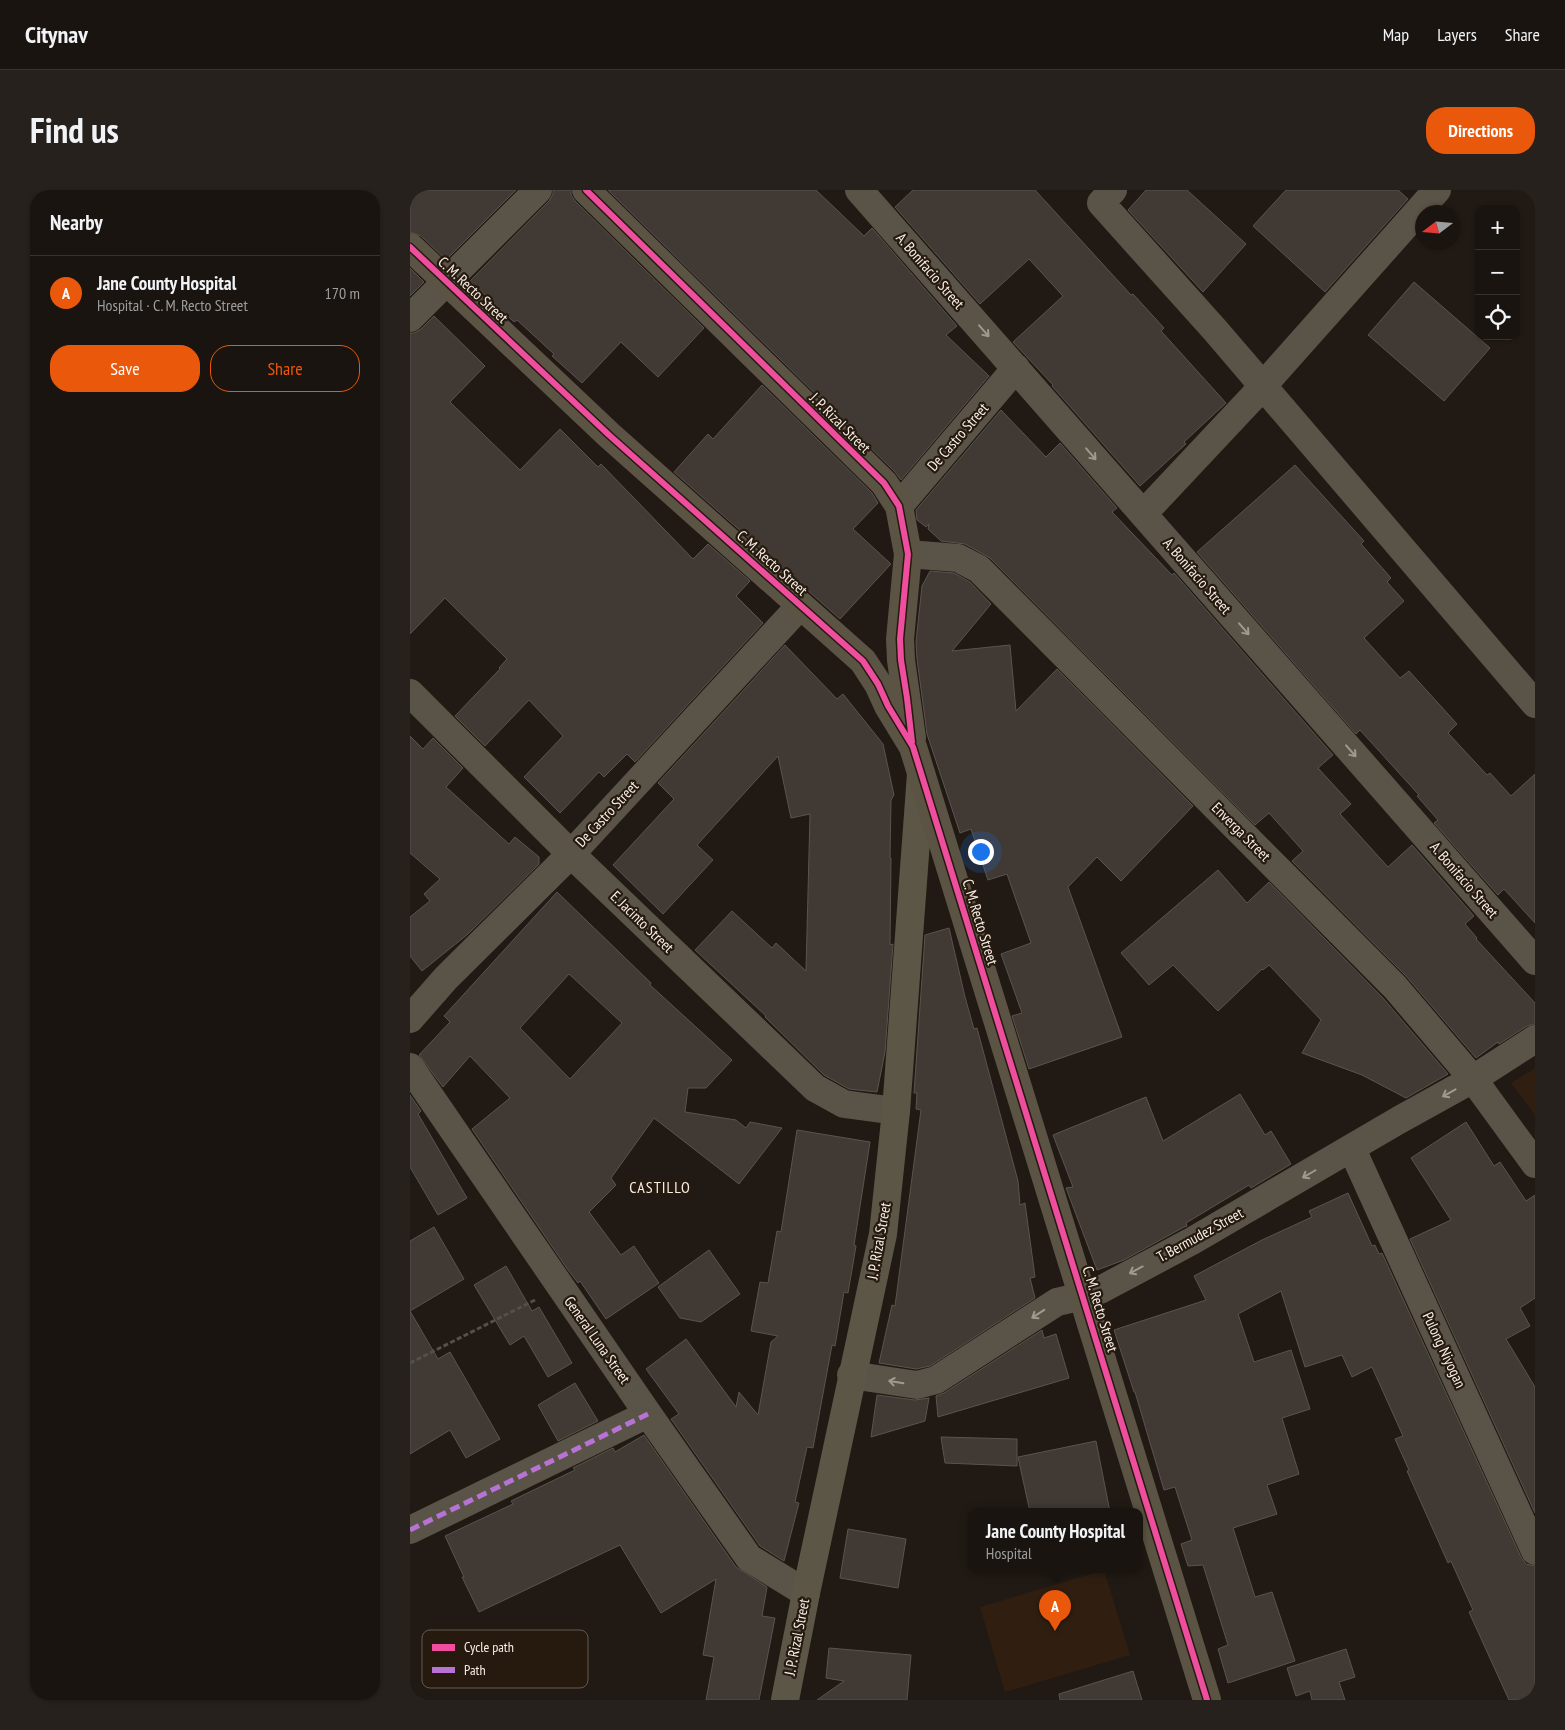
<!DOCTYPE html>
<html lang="en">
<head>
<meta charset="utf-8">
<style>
	body { margin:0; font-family:"PT Sans Narrow",sans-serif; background:#26211d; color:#f1f3f6 }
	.controls { position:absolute; right:15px; top:15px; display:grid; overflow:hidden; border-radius:10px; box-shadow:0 1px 4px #0004 }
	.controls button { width:45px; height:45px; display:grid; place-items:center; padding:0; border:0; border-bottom:1px solid #37332f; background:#19140f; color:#f1f3f6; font:25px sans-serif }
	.compass { position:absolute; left:1005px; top:15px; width:45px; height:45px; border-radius:50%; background:#19140f; box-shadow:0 1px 4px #0004; rotate:254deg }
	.you { position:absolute; left:570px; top:661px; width:18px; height:18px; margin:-12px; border:4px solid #fff; border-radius:50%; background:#1a73e8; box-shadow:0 0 0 8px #1a73e833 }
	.badge { display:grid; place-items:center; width:32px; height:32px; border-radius:50%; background:#ea580c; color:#fff; font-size:16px; font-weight:700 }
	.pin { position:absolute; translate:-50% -41px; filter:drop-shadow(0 1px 2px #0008) }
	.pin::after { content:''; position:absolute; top:26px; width:18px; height:15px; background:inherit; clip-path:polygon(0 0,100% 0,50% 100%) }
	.popup { position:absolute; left:558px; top:1318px; width:175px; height:65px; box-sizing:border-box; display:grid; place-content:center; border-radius:10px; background:#19140f; filter:drop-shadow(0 1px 4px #0005); font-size:16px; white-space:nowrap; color:#9f9e9e }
	.popup b { font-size:19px; color:#f1f3f6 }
	.popup::after { content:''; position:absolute; left:50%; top:100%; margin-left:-10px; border:10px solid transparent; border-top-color:#19140f }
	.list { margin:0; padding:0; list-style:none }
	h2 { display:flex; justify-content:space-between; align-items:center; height:65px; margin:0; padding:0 20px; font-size:21px }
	h2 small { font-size:16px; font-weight:400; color:#9f9e9e }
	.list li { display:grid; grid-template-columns:32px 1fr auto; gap:15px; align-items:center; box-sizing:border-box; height:75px; padding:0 20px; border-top:1px solid #37332f }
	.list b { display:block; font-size:19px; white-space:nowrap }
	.list p { margin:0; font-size:16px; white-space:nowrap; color:#9f9e9e }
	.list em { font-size:16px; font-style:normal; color:#9f9e9e }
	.actions { display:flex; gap:10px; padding:15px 20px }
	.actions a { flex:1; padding:11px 0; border:1px solid #ea580c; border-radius:20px; text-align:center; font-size:18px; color:#ea580c }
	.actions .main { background:#ea580c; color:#fff }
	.icon { flex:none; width:28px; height:28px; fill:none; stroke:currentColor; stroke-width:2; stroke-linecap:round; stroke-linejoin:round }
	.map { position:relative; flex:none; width:1125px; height:1510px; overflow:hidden; border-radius:20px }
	header { display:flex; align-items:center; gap:30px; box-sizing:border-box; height:70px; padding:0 25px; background:#19140f; border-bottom:1px solid #37332f }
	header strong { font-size:24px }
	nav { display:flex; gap:28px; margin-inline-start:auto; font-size:18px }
	.intro { display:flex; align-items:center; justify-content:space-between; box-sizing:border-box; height:120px; padding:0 30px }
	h1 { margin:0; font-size:35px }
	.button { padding:12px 22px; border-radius:20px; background:#ea580c; color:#fff; font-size:18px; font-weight:700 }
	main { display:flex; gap:30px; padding:0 30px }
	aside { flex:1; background:#19140f; border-radius:20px; box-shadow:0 1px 4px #0004 }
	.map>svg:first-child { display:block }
</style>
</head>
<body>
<header>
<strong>Citynav</strong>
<nav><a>Map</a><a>Layers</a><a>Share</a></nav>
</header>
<div class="intro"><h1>Find us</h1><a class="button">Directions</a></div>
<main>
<aside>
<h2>Nearby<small></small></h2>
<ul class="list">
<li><span class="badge">A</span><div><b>Jane County Hospital</b><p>Hospital · C. M. Recto Street</p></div><em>170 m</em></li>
</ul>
<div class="actions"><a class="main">Save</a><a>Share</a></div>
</aside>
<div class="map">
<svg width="1125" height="1510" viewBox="0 0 1125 1510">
	<rect width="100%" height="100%" fill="#211a14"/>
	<path fill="#301f11" d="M1125 878V925L1101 893Z
		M694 1380 720 1465 595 1502 570 1417Z"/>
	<path fill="#403934" stroke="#5a534e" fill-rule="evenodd" d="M0 0H106L36 70 11 46 0 42Z
		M143 0H161V5L165 11 294 138 248 187 211 152 172 193 142 166 144 164 107 130 104 132 60 91 139 11 143 4Z
		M198 0H406L454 46 462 38 547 136 536 145 579 186 491 290 485 282Z
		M503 0H625L721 105 723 104 754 138 751 141 816 213 774 252 776 254 730 296 642 196 643 195 603 152 653 106 619 69 570 114 485 17Z
		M736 0H777L836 54 793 102 718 20Z
		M876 0H988L998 9 915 102 843 36Z
		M0 78 14 92 0 106Z
		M1004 92 1080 158 1034 211 958 145Z
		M24 126 75 176 40 212 110 280 150 239 188 277 191 274 283 369 298 354 340 391 326 406 353 433 225 572 217 564 194 587 189 582 150 623 114 587 153 546 119 510 75 556 45 526 90 479 89 478 97 469 35 408 0 444V143H4L11 139Z
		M352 195 462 303 468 313 443 339 481 374 430 429 264 282 298 244 303 249Z
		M591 220 636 267 650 253 707 318 702 322 762 385 764 383 923 565 908 578 941 614 930 624 978 677 1002 655 1064 726 1055 734 1067 748 1066 749 1125 813V834L1117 836 1089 854 1088 852 1066 868 996 786 882 671 893 661 859 623 845 635 580 368 555 354 531 351 518 339 519 334 516 337 507 330 506 320Z
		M885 275 954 351 951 354 981 388 977 392 994 411 954 448 990 488 999 481 1047 534 1038 543 1077 585 1080 583 1101 606 1125 584V733L1094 699 1088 705 1024 633 1028 630 1007 606 1009 605 950 540 946 544 787 362Z
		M520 381 544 383 560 392 581 414 542 461 600 455 606 521 647 479 783 616 711 691 687 667 658 697 712 847 619 879 602 826 612 823 591 764 621 753 597 684 578 690 561 639 550 643 517 544 507 469 506 452 512 396Z
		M375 455 427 509 433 504 473 554 484 605 481 610 480 668H481L480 755 483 754 475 862 467 902 439 899 414 885 355 827 356 826 285 760 322 721 362 758 366 753 396 781 400 624 381 628 368 566 287 655 303 670 253 724 203 675 264 609 248 593Z
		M0 546 13 559 23 548 53 578 36 597 99 654 105 647 129 667V674L58 744 12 781 0 766V727L20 711 14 704 30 689 0 663Z
		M808 680 837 713 859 692 973 808 1038 884 996 908 952 885 892 863 911 830 859 775 853 780 852 779 808 821 763 775 739 795 711 763Z
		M147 702 241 793 240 795 322 870 296 898H278L275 922 326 930 336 938 340 932 372 938 329 994 244 928 201 988 206 995 179 1022 211 1065 224 1056 249 1093 196 1129 170 1091 168 1093 158 1080 62 939 100 908 60 866 33 897 9 865 40 832 34 826ZM159 784 212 833 160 889 110 838Z
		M539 738 555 807 564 839 567 838 608 991 610 1015 615 1013 625 1087 620 1088 625 1108 520 1176 506 1179 469 1173 482 1115 485 1116 511 920 506 919 507 903H504L515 745Z
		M830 904 855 945 861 941 881 974 841 998 839 995 776 1033 777 1036 774 1037 714 1070 687 1080 656 998 663 997 643 945 736 907 753 951Z
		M0 905 11 921 8 924 57 1008 28 1025 0 977Z
		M1056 932 1084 976 1090 972 1116 1011 1125 1005V1108L1110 1118 1120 1136 1096 1149 1125 1197V1323L1000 1049 1041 1030 1001 968Z
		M387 940 460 952 444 1055 446 1056 438 1103 434 1102 425 1156 422 1155 403 1258 397 1257 385 1312 389 1313 374 1371 350 1356 261 1229 269 1224 236 1179 276 1149 326 1217 329 1202 348 1225 361 1152 368 1146 341 1141 350 1092 358 1093 367 1041 371 1042Z
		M938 1003 962 1056 965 1055 969 1064 972 1063 1111 1367 1116 1374 1125 1376V1510H1099L1059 1422 1063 1420 1041 1371 1038 1373 997 1281 999 1280 985 1249 993 1246 962 1177 942 1187 932 1165 895 1177 871 1101 828 1124 844 1172 881 1160 900 1219 872 1228 889 1284 857 1295 867 1324 823 1338 845 1407 862 1402 885 1471 818 1493 808 1459 818 1455 793 1375 778 1376 771 1354 782 1350 765 1297 754 1300 725 1202H724L704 1140 796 1110 784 1086 852 1050 902 1027 899 1021Z
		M24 1037 54 1089 0 1121 28 1169 40 1162 90 1249 56 1268 40 1240 0 1264V1051Z
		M299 1060 330 1104 291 1132 270 1128 248 1097Z
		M96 1076 122 1121 129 1117 162 1173 138 1187 114 1146 100 1155 64 1095Z
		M632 1140 634 1148 646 1144 659 1188 528 1227 526 1206 534 1203Z
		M165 1193 188 1231 148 1251 128 1215Z
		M467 1205 505 1210 519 1208 515 1231 461 1247Z
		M234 1245 326 1377 357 1397 352 1426 365 1428 349 1510H296L304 1467 293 1465 306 1389 251 1423 210 1355 69 1422 52 1387H54L35 1346 103 1314 101 1311 165 1280 163 1278 203 1258 205 1262Z
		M531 1247 607 1249V1276L535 1273Z
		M686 1251 700 1322H620L608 1267Z
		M438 1339 496 1349 488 1398 430 1388Z
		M419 1458 501 1465 497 1510H407L434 1491 416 1488Z
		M936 1459 945 1487 929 1492 935 1510H902L900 1501 886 1506 877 1478Z
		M723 1481 732 1510H650L649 1504Z"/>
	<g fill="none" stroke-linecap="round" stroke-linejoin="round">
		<path stroke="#544f47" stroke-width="3" stroke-dasharray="5 2.5" stroke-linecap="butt" d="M0 1173 125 1110"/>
		<path stroke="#595348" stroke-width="28" d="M449 0 1125 771
			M703 0 691 13 805 140 1125 514
			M489 316 606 178
			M733 324 842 208 1027 0
			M498 364 548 368 569 379 985 797 1063 889 1125 974
			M0 503 161 664 405 898 434 914 486 921
			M0 829 36 788 161 664 390 416
			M0 877 238 1224 339 1368 396 1403
			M942 959 1125 1361
			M441 1185 507 1195 526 1190 647 1112 673 1106 692 1099 782 1051 989 930 1063 889 1125 849
			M0 1340 238 1224"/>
		<path stroke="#595348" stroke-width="28" d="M0 128 128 0"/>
		<path stroke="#5c5647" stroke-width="28" d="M375 1510 396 1403 473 1044 486 921 511 584"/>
		<path stroke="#5b5444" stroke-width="28" d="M176 0 474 293 489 316 498 364 490 449 491 470 502 548
			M0 57 199 245 453 471 468 494 478 516 503 557 797 1510"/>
		<path stroke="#b673d3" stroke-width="5" stroke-dasharray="10 5" stroke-linecap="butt" d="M0 1340 238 1224"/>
		<defs>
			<path id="cycleway" d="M176 0 474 293 489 316 498 364 490 449 491 470 497 508 502 552
				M0 57 199 245 453 471 468 494 478 516 503 557 797 1510"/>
		</defs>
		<use href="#cycleway" stroke="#261a0f" stroke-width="9"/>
		<use href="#cycleway" stroke="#ef4d9e" stroke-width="6"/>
	</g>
	<defs><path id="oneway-shaft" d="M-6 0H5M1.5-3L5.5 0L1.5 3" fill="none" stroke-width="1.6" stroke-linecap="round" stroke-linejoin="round" transform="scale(1.25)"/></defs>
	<g stroke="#a09990">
		<use href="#oneway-shaft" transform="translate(574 141) rotate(49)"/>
		<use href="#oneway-shaft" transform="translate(681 264) rotate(49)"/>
		<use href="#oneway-shaft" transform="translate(834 439) rotate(49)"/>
		<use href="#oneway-shaft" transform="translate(941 561) rotate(49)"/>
		<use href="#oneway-shaft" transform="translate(1039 903) rotate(151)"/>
		<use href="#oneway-shaft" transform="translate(899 984) rotate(150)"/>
		<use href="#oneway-shaft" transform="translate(726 1080) rotate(152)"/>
		<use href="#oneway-shaft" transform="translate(628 1124) rotate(147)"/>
		<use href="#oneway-shaft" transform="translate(486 1192) rotate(-171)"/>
	</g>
	<g text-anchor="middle" stroke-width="4.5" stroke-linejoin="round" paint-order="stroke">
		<g font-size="15" fill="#f7eee7" stroke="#261a0f">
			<text transform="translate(520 81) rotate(49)" y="5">A. Bonifacio Street</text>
			<text transform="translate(63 100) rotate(43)" y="5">C. M. Recto Street</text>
			<text transform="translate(430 233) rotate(45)" y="5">J. P. Rizal Street</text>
			<text transform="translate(548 247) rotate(-49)" y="5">De Castro Street</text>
			<text transform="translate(362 373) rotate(42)" y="5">C. M. Recto Street</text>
			<text transform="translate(787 386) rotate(49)" y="5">A. Bonifacio Street</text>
			<text transform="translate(197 624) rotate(-47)" y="5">De Castro Street</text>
			<text transform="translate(831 642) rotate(45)" y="5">Enverga Street</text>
			<text transform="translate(1054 690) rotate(49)" y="5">A. Bonifacio Street</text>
			<text transform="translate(232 732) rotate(44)" y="5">E. Jacinto Street</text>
			<text transform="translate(570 732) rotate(73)" y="5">C. M. Recto Street</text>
			<text transform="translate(790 1045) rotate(-29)" y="5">T. Bermudez Street</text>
			<text transform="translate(469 1051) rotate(-80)" y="5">J. P. Rizal Street</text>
			<text transform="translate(690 1119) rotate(73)" y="5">C. M. Recto Street</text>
			<text transform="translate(187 1150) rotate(55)" y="5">General Luna Street</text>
			<text transform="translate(1034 1160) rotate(65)" y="5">Pulong Niyogan</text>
			<text transform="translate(387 1447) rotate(-79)" y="5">J. P. Rizal Street</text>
		</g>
		<g font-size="16" letter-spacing="1" fill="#f7eee7" stroke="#261a0f">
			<text x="250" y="1003">CASTILLO</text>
		</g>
	</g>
	<rect x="12" y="1440" width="166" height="58" rx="8" fill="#261a0f" stroke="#655a50" stroke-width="1"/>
	<rect x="22" y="1454" width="23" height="7" fill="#ef4d9e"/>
	<rect x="22" y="1477" width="23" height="6" fill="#b673d3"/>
	<g font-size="14" fill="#f7eee7">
		<text x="54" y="1462">Cycle path</text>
		<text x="54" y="1485">Path</text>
	</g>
</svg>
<div class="controls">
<button>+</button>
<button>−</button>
<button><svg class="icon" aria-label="locate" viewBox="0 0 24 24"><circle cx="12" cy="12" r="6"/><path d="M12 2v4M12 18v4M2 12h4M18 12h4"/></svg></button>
</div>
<svg class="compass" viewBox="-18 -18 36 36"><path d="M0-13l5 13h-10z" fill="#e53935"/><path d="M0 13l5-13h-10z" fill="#9f9e9e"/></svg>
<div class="you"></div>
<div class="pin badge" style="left:645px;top:1441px">A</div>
<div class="popup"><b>Jane County Hospital</b>Hospital</div>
</div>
</main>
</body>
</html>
